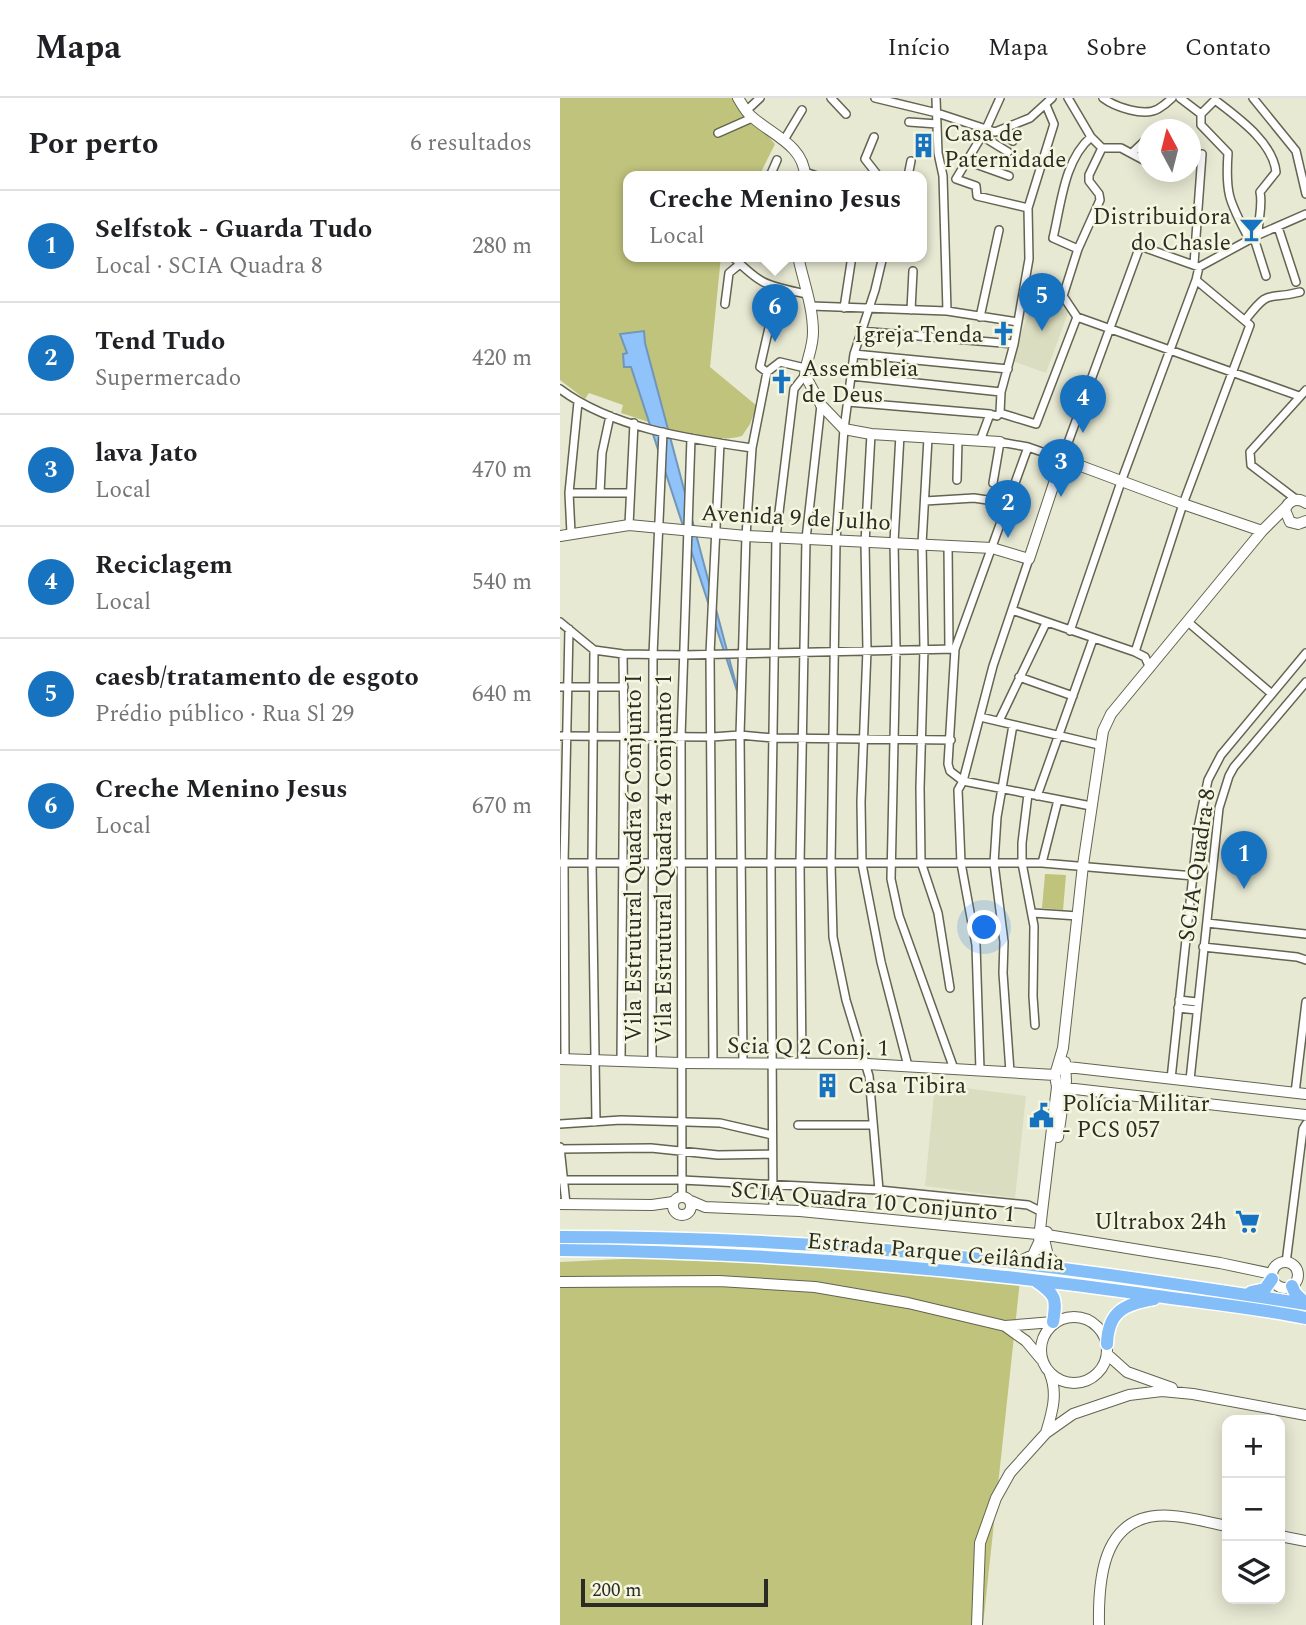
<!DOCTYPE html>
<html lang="pt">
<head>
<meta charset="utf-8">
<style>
	body { margin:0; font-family:Spectral,serif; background:#f2f2f2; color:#202124 }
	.controls { position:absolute; right:21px; bottom:21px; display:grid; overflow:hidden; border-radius:14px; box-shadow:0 4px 18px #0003 }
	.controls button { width:63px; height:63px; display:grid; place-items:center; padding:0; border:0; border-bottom:2px solid #e0e0e0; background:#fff; color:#202124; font:35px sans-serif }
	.compass { position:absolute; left:578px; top:21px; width:63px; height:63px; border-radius:50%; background:#fff; box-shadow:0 4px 18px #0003; rotate:353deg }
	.scale { position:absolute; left:21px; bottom:18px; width:187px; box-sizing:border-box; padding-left:7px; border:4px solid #2b2c24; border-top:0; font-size:19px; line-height:24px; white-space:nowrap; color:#2b2c24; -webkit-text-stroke:5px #f4f6e0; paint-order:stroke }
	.you { position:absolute; left:425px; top:830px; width:24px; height:24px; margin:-18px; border:5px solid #fff; border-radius:50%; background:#1a73e8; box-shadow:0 0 0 10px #1a73e833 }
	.badge { display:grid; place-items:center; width:46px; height:46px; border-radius:50%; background:#1773c0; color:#fff; font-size:23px; font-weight:700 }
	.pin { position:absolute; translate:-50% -58px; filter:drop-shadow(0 2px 4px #0008) }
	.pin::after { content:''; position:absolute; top:37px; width:24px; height:21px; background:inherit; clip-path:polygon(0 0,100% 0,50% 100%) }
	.popup { position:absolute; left:63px; top:73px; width:304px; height:91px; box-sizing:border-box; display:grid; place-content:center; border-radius:14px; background:#fff; filter:drop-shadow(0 2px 5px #0005); font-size:23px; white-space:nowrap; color:#757577 }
	.popup b { font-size:26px; color:#202124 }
	.popup::after { content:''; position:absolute; left:50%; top:100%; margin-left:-14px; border:14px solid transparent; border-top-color:#fff }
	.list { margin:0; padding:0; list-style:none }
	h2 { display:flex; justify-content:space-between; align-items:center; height:91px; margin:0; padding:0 28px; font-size:30px }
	h2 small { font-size:23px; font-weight:400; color:#757577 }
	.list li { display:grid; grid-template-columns:46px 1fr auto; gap:21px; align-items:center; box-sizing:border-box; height:112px; padding:0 28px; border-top:2px solid #e0e0e0 }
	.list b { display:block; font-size:26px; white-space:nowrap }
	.list p { margin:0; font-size:23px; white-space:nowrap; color:#757577 }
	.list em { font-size:23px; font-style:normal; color:#757577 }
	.icon { flex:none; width:38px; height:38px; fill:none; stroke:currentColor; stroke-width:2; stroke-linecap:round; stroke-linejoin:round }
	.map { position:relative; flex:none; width:746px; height:1527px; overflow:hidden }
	header { display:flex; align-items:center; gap:42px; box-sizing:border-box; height:98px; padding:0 35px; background:#fff; border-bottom:2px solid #e0e0e0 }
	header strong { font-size:33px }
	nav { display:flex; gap:38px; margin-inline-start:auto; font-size:24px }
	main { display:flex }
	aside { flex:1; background:#fff }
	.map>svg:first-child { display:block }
</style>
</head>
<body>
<header>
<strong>Mapa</strong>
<nav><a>Início</a><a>Mapa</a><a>Sobre</a><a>Contato</a></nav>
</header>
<main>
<aside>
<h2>Por perto<small>6 resultados</small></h2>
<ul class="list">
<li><span class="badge">1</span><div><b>Selfstok - Guarda Tudo</b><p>Local · SCIA Quadra 8</p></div><em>280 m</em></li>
<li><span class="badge">2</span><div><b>Tend Tudo</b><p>Supermercado</p></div><em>420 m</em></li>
<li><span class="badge">3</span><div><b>lava Jato</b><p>Local</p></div><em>470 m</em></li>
<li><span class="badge">4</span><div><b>Reciclagem</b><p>Local</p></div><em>540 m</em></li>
<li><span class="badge">5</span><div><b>caesb/tratamento de esgoto</b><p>Prédio público · Rua Sl 29</p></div><em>640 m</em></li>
<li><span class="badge">6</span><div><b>Creche Menino Jesus</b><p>Local</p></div><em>670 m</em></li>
</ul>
</aside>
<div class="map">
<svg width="746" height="1527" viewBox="0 0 746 1527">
	<rect width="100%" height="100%" fill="#e7e9d3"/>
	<path fill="#dbddc0" d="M476 197 505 208 509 212 486 275 455 264 454 254Z
		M375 986 466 998 455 1100 365 1088Z"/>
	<path fill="#c0c37c" d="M0 0H174L215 46 199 78H68V158H161L150 269 197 308 190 326 182 338C143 348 98 326 61 315L63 307 29 295 25 301 0 282Z
		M485 776 506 777 503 812 482 810Z
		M165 1156 461 1173 423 1527H0V1164Z"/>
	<path fill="#8fc3f9" stroke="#7196b9" stroke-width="2" d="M84 233 85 245 181 605 71 269H64L63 256 67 255 60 236Z"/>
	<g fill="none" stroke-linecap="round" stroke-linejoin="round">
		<defs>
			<path id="street" d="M271 0 286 16
				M315 0 377 15 435 34 470 20 492 0
				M376 0 378 55 383 78 387 213
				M508 0 531 39 542 50H561L589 65
				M543 0C555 9 584 19 598 11 603 8 608 4 612 0
				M620 0 641 16V27L668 55C665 98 670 104 689 141
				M693 0 736 53 746 96
				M186 13 200 0
				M641 16 655 2C677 19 713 44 716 74L700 94C703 108 698 122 698 137
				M349 24 377 26
				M596 32 597 31
				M438 33 453 43
				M158 35 192 20
				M422 38 448 54
				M314 39 305 61 316 75 315 78
				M224 42 242 12
				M572 55 589 39
				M407 63 449 78
				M245 74 257 78
				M210 78 217 62
				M348 78 351 63
				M396 81 426 31 440 0
				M396 81 416 88 417 98 468 110
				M718 129 736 184
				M694 140 706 178
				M518 151 493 140C501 107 504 62 531 39
				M172 158C202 188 206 187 246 196
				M634 166 642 56
				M639 169 698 137 746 116
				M465 184 503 198
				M503 198 518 151 540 102 539 96 529 83V77L542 50
				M503 198 517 219
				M165 206 169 175 180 166
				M251 208 387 213 458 224
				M284 210 292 158
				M351 212 353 173
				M420 219 439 132
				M517 219 739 298
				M686 221C711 189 706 203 740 194
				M300 233 454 246
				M294 256 448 271
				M207 274 200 269 218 190
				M291 278 441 294
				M0 291C52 330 129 341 192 350
				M288 304 430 316
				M440 315 441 294 454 246 469 161 468 110 494 26 486 7
				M311 336 305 445 307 552 301 704 302 766 321 864 348 968
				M340 337 334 444 336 551 331 781 339 818 394 971
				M368 340 362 446 364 551 360 690 361 764 378 815 390 890
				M420 343 430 316 437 318 440 315 476 326 517 219
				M468 349 395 551 388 666 390 673 403 683 531 708
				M397 382 398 342
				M433 385 440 344 468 349 502 361 580 148 639 169 636 182 690 227 623 406 575 554
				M9 395H70
				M40 395 42 355 50 318
				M737 402 691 367 690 354 746 292
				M365 403 414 400 447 405
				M69 427 74 325
				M11 435 9 395 18 304
				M388 447 389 551
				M452 512 575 554 585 559 590 570
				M0 524 34 552
				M628 524 712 596
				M510 533 561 384 636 182
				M34 552 32 765 36 1024
				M34 552 63 556 123 557 395 551
				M459 579 513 598
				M0 589H64
				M420 619 539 647
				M439 623 486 525
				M0 638 152 639 180 637 213 640 391 642
				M468 696 462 745V765L474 828 473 898 475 927
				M477 698 533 541
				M0 765H482L634 778
				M482 765 498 702
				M473 815 518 818
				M647 825 746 836
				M643 849 737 859 746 862
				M619 902 637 904
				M618 910 637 912
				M5 961 4 765 9 531
				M61 962 64 640 63 556
				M92 964 93 557 103 334
				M153 966 150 556 160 345
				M183 966 180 637 186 438 192 350 207 274 220 264 245 270
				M242 966 240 766 246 441 261 307
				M420 972 416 847 401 765 398 692 403 683 433 568 469 461
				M450 974 443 875 444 844 434 765 437 719 453 627
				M611 981 638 730 648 682 661 657 746 555
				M630 982 659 710 669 678 674 669 746 584
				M735 995 746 904
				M0 1026 61 1022 160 1025 212 1037
				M238 1027H312
				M0 1049 6 1106
				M0 1051 91 1050 158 1057 212 1056
				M0 1082H122L319 1092 468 1107 482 1114
				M319 1092 309 978 286 902 273 839 271 766 276 442 284 331 294 256 315 192 323 158
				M122 1099 121 639 131 340
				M213 1112 211 765 216 439 234 291 245 277
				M726 1165 743 1031 746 1026"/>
			<path id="secondary" d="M178 0C182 6 185 13 191 18 210 36 244 47 245 78
				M238 158C243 183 253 208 253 234 253 251 246 262 245 277L261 307 284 331 311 336 440 344
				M746 405C738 399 728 402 725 412L730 424 738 426 746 423
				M0 438 69 427 186 438 432 450 469 461 502 361 623 406 702 433
				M0 961 121 965 307 966 495 977
				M499 968 746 996
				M497 989 746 1017
				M498 1039 506 983 505 964
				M113 1108a9 9 0 1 1 18 0a9 9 0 1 1-18 0Z
				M131 1103 145 1109 240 1113 477 1136
				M0 1106 92 1107 113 1104
				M480 1132 487 1134 484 1141 480 1142 477 1136 480 1132 482 1114 497 989 495 977 503 950 523 767 543 633 551 616 702 433 727 408
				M487 1137 660 1165 712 1176
				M484 1141 488 1158 500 1170
				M458 1164 473 1157 480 1142
				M712 1177a13 13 0 1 1 26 0a13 13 0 1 1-26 0Z
				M0 1184 159 1183 255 1189 348 1205 445 1228 466 1243 481 1261
				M481 1252a33 33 0 1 1 66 0a33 33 0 1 1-66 0Z
				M445 1228 493 1224
				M548 1257 567 1274 612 1290
				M486 1335C492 1315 498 1296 490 1276
				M720 1438 746 1443
				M417 1527 420 1445 436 1400 450 1375 486 1335 513 1316 569 1297 602 1293 633 1296 746 1317
				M539 1527C538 1476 544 1412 613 1418 631 1419 650 1425 667 1428"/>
			<path id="highway" d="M0 1139C105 1139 209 1143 313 1151 458 1162 603 1184 746 1206
				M0 1152C195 1154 389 1169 583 1196 637 1204 692 1209 746 1220
				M476 1183C496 1197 497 1200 493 1224
				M732 1188 735 1195 745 1205
				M691 1194 705 1191 712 1181
				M547 1246C548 1213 565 1206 594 1201"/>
		</defs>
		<use href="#street" stroke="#636451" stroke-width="10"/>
		<use href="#secondary" stroke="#636451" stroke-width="12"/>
		<use href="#highway" stroke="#fff" stroke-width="15"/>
		<use href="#street" stroke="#fff" stroke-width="7"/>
		<use href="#secondary" stroke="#fff" stroke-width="10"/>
		<use href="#highway" stroke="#84bef8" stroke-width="12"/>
	</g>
	<defs>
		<symbol id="building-bare" viewBox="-9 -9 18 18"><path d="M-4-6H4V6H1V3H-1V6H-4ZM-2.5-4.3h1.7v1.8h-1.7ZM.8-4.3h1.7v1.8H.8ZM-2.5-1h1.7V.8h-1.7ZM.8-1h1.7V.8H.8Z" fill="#1773c0" stroke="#f4f6e0" stroke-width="2.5" paint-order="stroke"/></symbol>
		<symbol id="bar-bare" viewBox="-9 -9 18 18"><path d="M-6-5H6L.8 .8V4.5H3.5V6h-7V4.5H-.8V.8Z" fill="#1773c0" stroke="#f4f6e0" stroke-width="2.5" paint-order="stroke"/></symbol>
		<symbol id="church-bare" viewBox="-9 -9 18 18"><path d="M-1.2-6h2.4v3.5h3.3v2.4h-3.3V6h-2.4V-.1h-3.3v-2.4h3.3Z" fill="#1773c0" stroke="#f4f6e0" stroke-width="2.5" paint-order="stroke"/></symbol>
		<symbol id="civic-bare" viewBox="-9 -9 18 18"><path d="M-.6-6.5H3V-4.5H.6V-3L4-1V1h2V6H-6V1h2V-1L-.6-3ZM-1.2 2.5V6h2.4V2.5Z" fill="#1773c0" stroke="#f4f6e0" stroke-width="2.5" paint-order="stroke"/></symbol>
		<symbol id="supermarket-bare" viewBox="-9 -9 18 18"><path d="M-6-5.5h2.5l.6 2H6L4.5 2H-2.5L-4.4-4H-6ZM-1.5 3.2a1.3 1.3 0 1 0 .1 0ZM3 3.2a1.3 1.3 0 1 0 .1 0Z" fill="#1773c0" stroke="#f4f6e0" stroke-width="2.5" paint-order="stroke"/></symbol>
	</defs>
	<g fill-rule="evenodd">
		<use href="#building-bare" x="346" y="30" width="35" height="35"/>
		<use href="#bar-bare" x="674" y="114" width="35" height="35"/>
		<use href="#church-bare" x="426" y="218" width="35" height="35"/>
		<use href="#church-bare" x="204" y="266" width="35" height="35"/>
		<use href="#building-bare" x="250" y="970" width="35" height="35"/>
		<use href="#civic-bare" x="464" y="1000" width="35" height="35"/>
		<use href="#supermarket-bare" x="670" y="1106" width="35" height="35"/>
	</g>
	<g text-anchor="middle" stroke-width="5" stroke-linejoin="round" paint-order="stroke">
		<g font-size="23" fill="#2b2c24" stroke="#f4f6e0" text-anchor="start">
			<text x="384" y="43">Casa de<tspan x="384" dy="26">Paternidade</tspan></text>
			<text x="671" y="126" text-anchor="end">Distribuidora<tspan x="671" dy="26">do Chasle</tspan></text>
			<text x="423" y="244" text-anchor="end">Igreja Tenda</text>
			<text x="242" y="278">Assembleia<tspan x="242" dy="26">de Deus</tspan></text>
			<text x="288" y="995">Casa Tibira</text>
			<text x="502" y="1013">Polícia Militar<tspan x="502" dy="26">- PCS 057</tspan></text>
			<text x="667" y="1131" text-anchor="end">Ultrabox 24h</text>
		</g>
		<g font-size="23" fill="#2b2c24" stroke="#f4f6e0">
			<text transform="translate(236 419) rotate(3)" y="8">Avenida 9 de Julho</text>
			<text transform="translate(73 760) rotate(-90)" y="8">Vila Estrutural Quadra 6 Conjunto I</text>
			<text transform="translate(103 761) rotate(-90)" y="8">Vila Estrutural Quadra 4 Conjunto 1</text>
			<text transform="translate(636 767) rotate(-82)" y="8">SCIA Quadra 8</text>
			<text transform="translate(248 948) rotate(1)" y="8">Scia Q 2 Conj. 1</text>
			<text transform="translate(313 1103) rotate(5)" y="8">SCIA Quadra 10 Conjunto 1</text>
			<text transform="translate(376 1153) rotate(5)" y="8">Estrada Parque Ceilândia</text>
		</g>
	</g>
</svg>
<div class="controls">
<button>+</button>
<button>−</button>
<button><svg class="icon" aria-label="layers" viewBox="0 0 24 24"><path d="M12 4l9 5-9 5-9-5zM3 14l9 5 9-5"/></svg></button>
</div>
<svg class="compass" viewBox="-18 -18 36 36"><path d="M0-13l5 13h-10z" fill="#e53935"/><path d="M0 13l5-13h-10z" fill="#757577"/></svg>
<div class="scale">200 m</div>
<div class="you"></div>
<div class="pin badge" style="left:684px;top:791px">1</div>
<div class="pin badge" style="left:448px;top:440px">2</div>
<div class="pin badge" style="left:501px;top:399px">3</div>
<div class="pin badge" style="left:523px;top:335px">4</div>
<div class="pin badge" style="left:482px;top:233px">5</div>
<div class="pin badge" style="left:215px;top:244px">6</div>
<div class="popup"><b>Creche Menino Jesus</b>Local</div>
</div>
</main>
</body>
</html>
